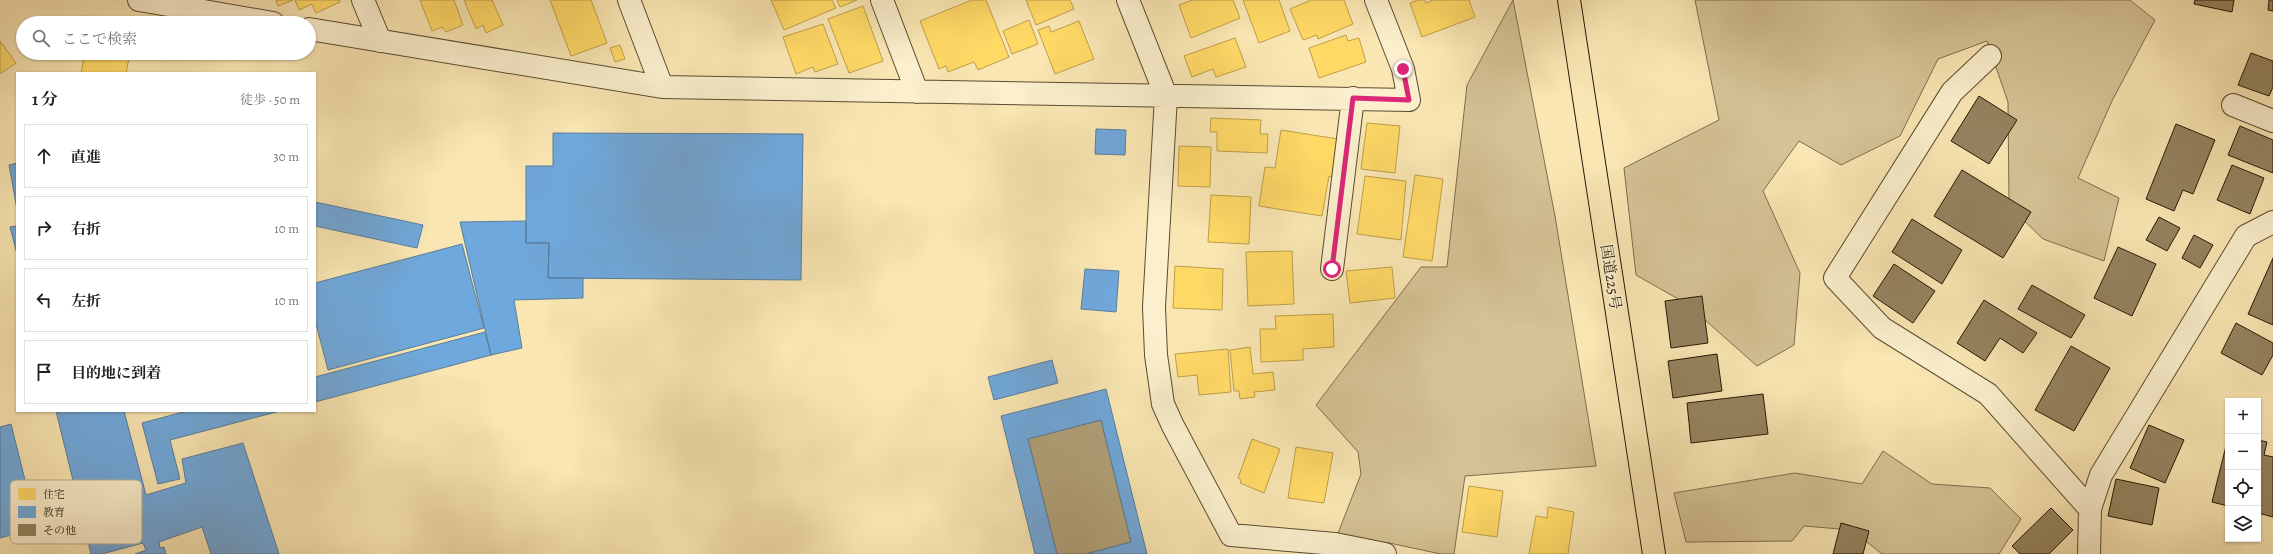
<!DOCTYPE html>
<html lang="ja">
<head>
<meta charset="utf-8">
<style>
	body { margin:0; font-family:Alegreya,"Noto Serif JP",serif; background:#f2f2f2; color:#222 }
	.controls { position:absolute; right:12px; bottom:12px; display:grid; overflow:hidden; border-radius:0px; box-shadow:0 1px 3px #0004 }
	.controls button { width:36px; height:36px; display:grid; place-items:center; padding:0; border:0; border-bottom:1px solid #e0e0e0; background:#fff; color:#222; font:20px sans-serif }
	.stop { position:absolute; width:12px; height:12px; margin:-9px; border:3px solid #db2777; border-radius:50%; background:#fff }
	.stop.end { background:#db2777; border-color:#fff; box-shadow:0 1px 4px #0008 }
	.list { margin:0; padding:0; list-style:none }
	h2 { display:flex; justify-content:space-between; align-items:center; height:52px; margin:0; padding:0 16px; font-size:17px }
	h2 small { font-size:13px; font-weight:400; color:#767676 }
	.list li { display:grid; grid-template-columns:26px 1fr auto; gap:12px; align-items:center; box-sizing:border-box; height:64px; margin:0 8px 8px; padding:0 8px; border:1px solid #e0e0e0; border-radius:0px }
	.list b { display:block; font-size:15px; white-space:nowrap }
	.list em { font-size:13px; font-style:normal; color:#767676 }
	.icon { flex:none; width:22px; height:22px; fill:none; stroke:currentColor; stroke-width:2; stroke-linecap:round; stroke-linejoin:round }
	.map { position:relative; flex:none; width:2273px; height:554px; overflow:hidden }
	.search { position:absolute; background:#fff; box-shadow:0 1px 3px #0004; left:16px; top:16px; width:300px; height:44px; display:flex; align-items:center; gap:10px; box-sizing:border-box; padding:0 14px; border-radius:22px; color:#767676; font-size:15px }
	.panel { position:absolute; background:#fff; box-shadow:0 1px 3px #0004; left:16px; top:72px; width:300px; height:340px; border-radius:0px }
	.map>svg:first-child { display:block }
</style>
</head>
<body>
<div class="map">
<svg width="2273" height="554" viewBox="0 0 2273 554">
	<rect width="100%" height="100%" fill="#f9e6b2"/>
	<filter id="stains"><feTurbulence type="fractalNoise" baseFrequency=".005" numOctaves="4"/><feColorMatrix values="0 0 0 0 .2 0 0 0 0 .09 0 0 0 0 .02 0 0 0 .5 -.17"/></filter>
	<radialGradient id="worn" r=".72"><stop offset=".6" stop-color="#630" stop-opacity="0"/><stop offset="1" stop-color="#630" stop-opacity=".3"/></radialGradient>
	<path fill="#d5c395" stroke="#7e6e4e" d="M1513 0 1555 216 1596 466 1465 476 1454 554H1441L1389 543 1337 536 1361 474 1358 452 1316 405 1421 267H1447L1467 85Z
		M1695 0H2130L2155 20 2112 101 2078 178 2119 198 2104 261 2043 239 2009 206 2008 102 1987 41 1938 59 1900 136 1841 165 1799 141 1763 191 1800 273 1794 345 1757 366 1687 304 1636 275 1624 168 1719 120Z
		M1883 451 1932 484 1990 488 2021 519 1999 554H1882L1852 530 1804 526 1792 541 1686 542 1674 493 1795 473 1862 484Z"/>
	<path fill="#b1a078" stroke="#796a4a" d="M1101 420 1131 542 1086 554H1057L1028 439Z"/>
	<path fill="#ffd966" stroke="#be9f49" d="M276 0H293L278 6Z
		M295 0H340V2L316 13 312 4 299 10Z
		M420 0H454L463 25 446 32 442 27 432 31Z
		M464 0H492L503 25 486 33 483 25 476 29Z
		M550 0H591L607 43 571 56Z
		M771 0H832L836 8 784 30Z
		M837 0H857L840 7Z
		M972 0H986L1009 57 978 70 974 62 948 72 946 66 939 69 920 21Z
		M1026 0H1070L1074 9 1036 25Z
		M1192 0H1233L1240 18 1191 38 1179 5Z
		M1243 0H1279L1290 31 1259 43Z
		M1311 0H1344L1353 24 1318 39 1317 35 1303 40 1290 9Z
		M1418 0H1425L1426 3 1433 0H1469L1475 17 1422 37 1410 3Z
		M863 6 883 61 849 73 828 19Z
		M1029 20 1038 44 1012 54 1003 31Z
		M1079 21 1094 59 1055 74 1038 30 1049 26 1051 32Z
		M823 24 838 64 815 72 813 67 796 74 783 37Z
		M1346 35 1348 41 1359 38 1366 62 1319 78 1309 48Z
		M1235 38 1246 67 1216 77 1213 69 1192 77 1184 56Z
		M0 41 16 63 0 74Z
		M620 45 625 59 615 62 610 48Z
		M85 53H130L126 73H81Z
		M1211 118 1261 120 1260 134H1268L1267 153 1217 151V132H1210Z
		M1367 123 1400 126 1395 173 1361 169Z
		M1281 130 1338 139 1332 177 1329 176 1322 216 1259 206 1265 167 1275 168Z
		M1179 146 1211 147 1210 187 1178 186Z
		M1415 175 1443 179 1432 261 1403 257Z
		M1365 176 1406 181 1401 240 1357 234Z
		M1211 195 1251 197 1249 244 1208 242Z
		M1292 251 1294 304 1248 306 1246 252Z
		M1175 266 1223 269 1222 310 1173 308Z
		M1392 267 1395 298 1350 303 1346 271Z
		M1333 314 1334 347 1303 349V360L1261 362 1260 329H1276L1275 316Z
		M1250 347 1253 374 1273 372 1275 390 1254 392 1255 397 1240 399 1239 391H1234L1230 350Z
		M1228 349 1231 392 1199 395 1197 375 1178 377 1175 354Z
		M1252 439 1280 449 1264 493 1240 483 1241 480 1238 478Z
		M1296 447 1333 453 1324 503 1288 498Z
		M1469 486 1503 491 1497 537 1462 532Z
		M1548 507 1574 512 1568 554H1529L1536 516 1547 518Z"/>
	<path fill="#6fa8dc" stroke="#597d9c" d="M1096 129 1126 130 1125 155 1095 154Z
		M553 133 803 134 801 280 548 278 549 243H526V166H553Z
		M17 163V209L9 165Z
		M315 202 423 225 417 248 315 226Z
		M526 221V243H549L548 278H583V298L514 300 522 348 491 355 460 222Z
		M17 226V254L10 227Z
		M462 244 484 328 328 370 315 320V283Z
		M1085 269 1119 271 1116 312 1081 309Z
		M485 332 491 355 315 402V377Z
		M1052 360 1058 383 994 400 988 377Z
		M1106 389 1147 554H1086L1131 542 1101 420 1028 439 1057 554H1035L1001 416Z
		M56 411H124L146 495 186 483 182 459 243 443 279 554H211L202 527 159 542 160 548 164 547 166 554H135L146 550 143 543 102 554H91Z
		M187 411H280L170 440 180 479 158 484 142 423Z
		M11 424 37 528 0 538V427Z"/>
	<path fill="#94835f" stroke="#261806" d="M2195 0H2234L2232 12 2194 4Z
		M2269 0H2273V11L2268 10Z
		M2251 53 2273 61V87L2269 96 2238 85Z
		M1979 96 2017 120 1989 164 1951 141Z
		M2176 124 2215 140 2193 194 2183 190 2174 211 2146 199Z
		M2240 126 2273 140V173L2228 155Z
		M2232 165 2264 178 2250 214 2217 200Z
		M1962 170 2031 212 2003 258 1934 216Z
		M2159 217 2180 228 2167 251 2146 240Z
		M1912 219 1962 250 1942 284 1892 252Z
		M2194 235 2213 245 2200 268 2182 258Z
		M2118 247 2156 264 2132 316 2094 298Z
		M2273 258V325L2248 314Z
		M1894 264 1935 291 1913 323 1873 296Z
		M2032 285 2085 315 2071 338 2018 309Z
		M1702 296 1708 343 1671 348 1665 301Z
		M1984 300 2037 333 2023 353 2000 338 1985 361 1957 343Z
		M2236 323 2273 343V355L2262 375 2221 353Z
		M2071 346 2110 368 2074 431 2035 410Z
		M1717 354 1722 391 1673 398 1668 361Z
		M1763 394 1768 434 1691 443 1687 403Z
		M2149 425 2184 440 2165 483 2130 468Z
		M2258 440 2267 442 2264 455 2273 457V517L2258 513Z
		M2226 446 2228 447V506L2212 502Z
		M2116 479 2159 488 2152 525 2108 516Z
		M2051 508 2073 530 2049 554H2020L2012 546Z
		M1841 523 1869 531 1863 554H1833Z"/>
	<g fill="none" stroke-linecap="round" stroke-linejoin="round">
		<defs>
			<path id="street" d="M139 0 273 23
				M363 0 380 41
				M629 0 662 87
				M882 0 917 92
				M1128 0 1166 96 1154 307 1156 355 1163 404 1173 426 1231 535 1335 544 1385 554
				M309 29 662 87 1409 100 1403 69 1376 0
				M1990 56 1952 92 1835 278 1882 328 1988 394 2090 509
				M2233 105 2273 121
				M1332 269 1353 98
				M2089 554 2090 509 2101 475 2246 236 2273 222"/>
			<path id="highway" d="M1569 0 1654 554"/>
		</defs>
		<use href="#street" stroke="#5b4c31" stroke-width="24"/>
		<use href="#highway" stroke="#261806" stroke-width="24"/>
		<use href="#street" stroke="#fbefcd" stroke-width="22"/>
		<use href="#highway" stroke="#f9e6b2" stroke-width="22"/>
	</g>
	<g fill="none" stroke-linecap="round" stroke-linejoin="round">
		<path stroke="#db2777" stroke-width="5" d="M1332 269 1353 98 1409 100 1403 69"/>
	</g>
	<g text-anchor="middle" stroke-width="4" stroke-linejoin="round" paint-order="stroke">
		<g font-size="15" fill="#261806" stroke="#fbefcd">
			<text transform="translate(1611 277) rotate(81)" y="5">国道225号</text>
		</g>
	</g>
	<rect x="10" y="480" width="132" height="64" rx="6" fill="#fbefcd" stroke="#bbae91" stroke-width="1"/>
	<rect x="18" y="488" width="18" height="12" fill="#ffd966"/>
	<rect x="18" y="506" width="18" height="12" fill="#6fa8dc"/>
	<rect x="18" y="524" width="18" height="12" fill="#94835f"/>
	<g font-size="11" fill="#261806">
		<text x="43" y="498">住宅</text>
		<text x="43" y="516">教育</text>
		<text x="43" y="534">その他</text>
	</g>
	<rect width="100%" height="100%" filter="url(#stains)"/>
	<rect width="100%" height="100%" fill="url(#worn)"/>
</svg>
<div class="controls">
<button>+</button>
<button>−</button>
<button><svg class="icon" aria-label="locate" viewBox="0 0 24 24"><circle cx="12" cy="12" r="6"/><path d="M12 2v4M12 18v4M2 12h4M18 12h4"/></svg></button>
<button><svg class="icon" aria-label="layers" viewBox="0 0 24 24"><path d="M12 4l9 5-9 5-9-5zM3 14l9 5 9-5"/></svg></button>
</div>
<div class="stop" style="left:1332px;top:269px"></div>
<div class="stop end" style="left:1403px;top:69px"></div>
<div class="search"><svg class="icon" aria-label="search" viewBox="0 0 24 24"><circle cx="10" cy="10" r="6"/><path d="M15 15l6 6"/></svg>ここで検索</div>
<section class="panel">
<h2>1 分<small>徒歩 · 50 m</small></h2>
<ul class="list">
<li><svg class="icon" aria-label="ahead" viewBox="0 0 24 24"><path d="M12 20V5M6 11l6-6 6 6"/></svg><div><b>直進</b></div><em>30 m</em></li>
<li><svg class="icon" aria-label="right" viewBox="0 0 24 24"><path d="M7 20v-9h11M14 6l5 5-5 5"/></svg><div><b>右折</b></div><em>10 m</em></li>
<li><svg class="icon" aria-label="left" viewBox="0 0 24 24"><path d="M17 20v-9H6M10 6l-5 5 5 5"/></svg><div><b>左折</b></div><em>10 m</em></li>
<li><svg class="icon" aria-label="arrive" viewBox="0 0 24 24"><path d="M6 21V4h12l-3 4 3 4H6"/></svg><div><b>目的地に到着</b></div></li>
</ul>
</section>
</div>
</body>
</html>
